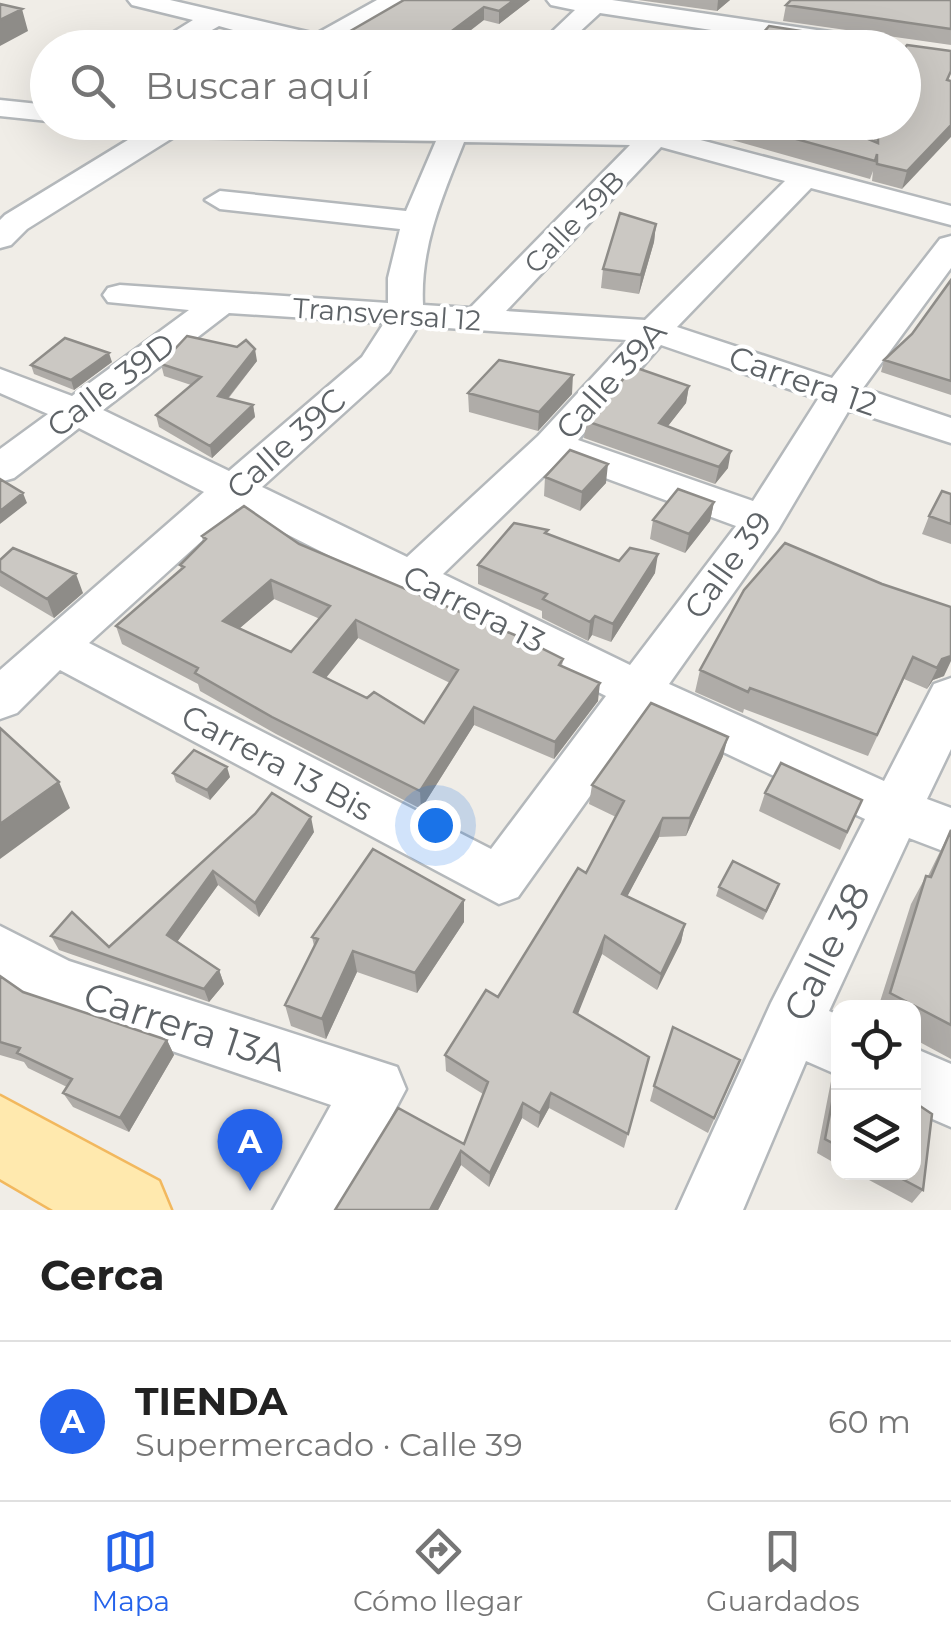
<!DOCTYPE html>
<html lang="es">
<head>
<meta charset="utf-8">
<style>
	body { margin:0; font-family:Montserrat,sans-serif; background:#f6f6f6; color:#222 }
	.controls { position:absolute; right:30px; bottom:30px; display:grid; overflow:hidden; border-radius:20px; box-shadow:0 10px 40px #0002 }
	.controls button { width:90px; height:90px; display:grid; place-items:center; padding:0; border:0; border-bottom:2px solid #e0e0e0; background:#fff; color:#222; font:50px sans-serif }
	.you { position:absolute; left:435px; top:825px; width:35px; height:35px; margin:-25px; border:8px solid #fff; border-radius:50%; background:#1a73e8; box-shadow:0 0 0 15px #1a73e833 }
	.badge { display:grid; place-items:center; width:65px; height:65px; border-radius:50%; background:#2563eb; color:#fff; font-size:32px; font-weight:700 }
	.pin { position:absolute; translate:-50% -82px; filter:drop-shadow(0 2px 5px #0008) }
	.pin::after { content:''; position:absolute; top:52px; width:35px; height:30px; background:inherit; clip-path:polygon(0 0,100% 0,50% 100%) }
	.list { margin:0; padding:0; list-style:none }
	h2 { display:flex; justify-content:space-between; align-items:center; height:130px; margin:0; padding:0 40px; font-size:42px }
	h2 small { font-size:32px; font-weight:400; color:#767676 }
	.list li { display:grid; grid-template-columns:65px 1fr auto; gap:30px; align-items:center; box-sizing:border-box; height:160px; padding:0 40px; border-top:2px solid #e0e0e0 }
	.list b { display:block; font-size:38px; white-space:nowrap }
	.list p { margin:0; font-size:32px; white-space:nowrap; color:#767676 }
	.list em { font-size:32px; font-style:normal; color:#767676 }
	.icon { flex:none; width:55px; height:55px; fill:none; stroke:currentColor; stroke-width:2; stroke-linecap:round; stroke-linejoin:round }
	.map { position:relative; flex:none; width:951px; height:1210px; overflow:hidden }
	.search { position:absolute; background:#fff; box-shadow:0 10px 40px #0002; left:30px; right:30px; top:30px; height:110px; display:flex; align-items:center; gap:25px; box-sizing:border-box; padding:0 35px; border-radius:55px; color:#767676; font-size:38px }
	.sheet { height:290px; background:#fff }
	nav { display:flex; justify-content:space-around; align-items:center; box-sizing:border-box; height:140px; border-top:2px solid #e0e0e0; background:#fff; font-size:28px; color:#767676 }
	nav a { display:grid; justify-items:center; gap:5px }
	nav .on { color:#2563eb }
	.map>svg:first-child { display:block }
</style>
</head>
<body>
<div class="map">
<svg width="951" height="1210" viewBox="0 0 951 1210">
	<rect width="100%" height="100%" fill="#f0ede7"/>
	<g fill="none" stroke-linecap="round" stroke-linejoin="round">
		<defs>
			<path id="minor" d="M128 0H170L316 34 377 0H406L328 48H297L219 26 180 48H148L193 20 132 5Z
				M547 0H612L885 40 897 48H830L600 13 562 48H535L575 10 551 5Z
				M0 100 48 105V121L0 116Z
				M112 122H479L647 128 653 122H680L674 133 951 206V225L811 188 677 327 832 378 940 239 951 236V268L863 388 951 418V443L849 410 778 530 669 684 884 781 934 684 951 678V749L927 799 951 808V854L909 838 829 1011 838 1015V1075L806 1061 743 1210H677L771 1003 865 819 647 716 518 897 499 904 60 670 17 713 0 719V670L204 492 79 428 14 478 0 482V449L48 414 0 393V369L72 396 189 310 108 302 103 295 108 288 120 285 388 303V278L400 229 220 209 205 200 220 191 406 211 436 141 174 137 27 229 11 245 0 248V220L5 215 141 132 116 128ZM464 142 630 145 470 308 423 305C420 246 443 195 464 142ZM661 147 785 181 645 320 506 311ZM229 313 384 323 362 357 229 471 103 410ZM418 326 627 340 538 436 407 557 262 487 389 372ZM661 345 818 399 753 501 578 440ZM559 461 736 526 630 665 443 574ZM237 509 606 696 491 849 89 643Z
				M0 926 69 961 397 1067 406 1089 342 1210H273L331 1105 34 1004 0 984Z
				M914 1048 951 1064V1127L914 1111Z"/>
			<path id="major" d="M0 1096 159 1181 171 1210H53L0 1179Z"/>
		</defs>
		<use href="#minor" stroke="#b4b8bb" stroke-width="5"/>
		<use href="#major" stroke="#f2b85e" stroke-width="5"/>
		<use href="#minor" fill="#fff" fill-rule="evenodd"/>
		<use href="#major" fill="#ffe9ae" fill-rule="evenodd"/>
	</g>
	<path fill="#afaca8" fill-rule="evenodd" d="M404 0H530L499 24Z
		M638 0H730L717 11Z
		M951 0V45L783 21 786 5Z
		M763 33H814L811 48H761Z
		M950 80 902 189 872 181 873 171 870 179 725 138 727 122H828L874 142 875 122H904Z
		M612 122H647L646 124Z
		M656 224 654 242 639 294 601 288 603 269Z
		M951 280V395L881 372 884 360 912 334Z
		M257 361 228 399 253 405 255 417 212 458 159 427 156 415 191 385 164 376 161 364Z
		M112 362 74 390 34 374 31 365Z
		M689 386 686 403 668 426 728 468 715 484 584 438 586 421Z
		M468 393 572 394 538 431 469 412Z
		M545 477 606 483 580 511 544 496Z
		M951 494V544L922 534 929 516Z
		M714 502 710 521 685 553 650 539 653 520Z
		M548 534 619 561 655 573 611 642 592 635 588 641 542 618V611L478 584V565Z
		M202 536 299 544 563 659 562 666 598 701 554 759 474 725 421 809 276 734 200 691 198 684 122 644 116 626 181 569 180 565 203 542ZM274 599 320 619 291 652 240 628ZM358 638 450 683 424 723 367 698 326 678Z
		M0 560 83 593 54 618 0 586Z
		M882 584 944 676 933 680 927 689 904 679 868 756 744 709 743 713 695 692 700 670Z
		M723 756 686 836 659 837 627 896 685 924 681 942 657 990 602 954 577 1014 649 1057 624 1148 549 1108 538 1128 522 1118 489 1187 461 1165 438 1210H335L464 1144 483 1094 446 1071 445 1055 498 997 586 873 616 817 589 804 592 785Z
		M173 773 230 777 210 800 176 782Z
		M765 793 862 800 840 850 759 811Z
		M255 814 314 832 259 917 218 885 177 942 219 970 224 984 209 1002 59 950 51 936 109 947Z
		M951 829V1059L914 1039V1008H878L911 904 926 876H928Z
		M719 887 776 893 763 920 716 896Z
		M464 922 417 993 357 972 326 1039 291 1026 285 1005 314 946 312 937Z
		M0 976 23 992 167 1040 174 1055 129 1132 73 1107 63 1093 67 1087 28 1068 24 1062 0 1055Z
		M838 1065V1165L817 1153 832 1076Z
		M734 1075 708 1133 650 1101 654 1086Z
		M854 1172H914L923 1190 912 1203Z"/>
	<path fill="#8e8c88" d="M514 0H530L499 24V11Z
		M718 0H730L717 11Z
		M484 7V20L448 48H429Z
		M22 9 28 31 0 46V20Z
		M814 33 811 48H805L806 41Z
		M951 125V137L902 189 907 171Z
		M656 224 654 242 639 294 641 275Z
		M255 349 257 361 220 408 218 396Z
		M109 353 112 362 74 390 71 380Z
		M573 375 572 394 538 431 539 412Z
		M689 386 686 403 657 440 659 423Z
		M253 405 255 417 212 458 210 446Z
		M731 451 728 468 715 484 719 467Z
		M608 464 606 483 580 511 582 492Z
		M23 493 27 503 0 524V511Z
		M714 502 710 521 685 553 689 534Z
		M658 554 655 573 611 642 613 624Z
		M76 574 83 593 54 618 47 599Z
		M271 580 274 599 227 639 223 621Z
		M595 616 592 635 588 641 590 622Z
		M356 620 358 638 316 690 314 672Z
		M951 656V661L944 676 933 680 927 689 942 659Z
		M600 683 598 701 554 759 555 742Z
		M474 707V725L421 809 420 791Z
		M728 737 723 756 686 836 690 818Z
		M227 767 230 777 210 800 207 790Z
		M59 782 70 808 0 859V824Z
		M311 817 314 832 259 917 255 903Z
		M663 818 659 837 619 912 622 894Z
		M213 871 218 885 172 949 167 935Z
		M464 900V922L417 993 415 973Z
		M685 924 681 942 657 990 661 974Z
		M605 936 602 954 572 1029 574 1012Z
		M353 951 357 972 326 1039 322 1019Z
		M219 970 224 984 209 1002 204 989Z
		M167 1040 174 1055 129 1132 120 1118Z
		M551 1093 549 1108 538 1128 540 1113Z
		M523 1103 522 1118 489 1187 490 1173Z
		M461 1151V1165L438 1210H430Z"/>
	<path fill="#cbc8c3" stroke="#8e8c88" stroke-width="2.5" fill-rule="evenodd" d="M404 0H514L499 11 484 7 429 48H321Z
		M791 0H951V29L786 5Z
		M0 4 22 9 0 20Z
		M769 26 814 33 806 41 763 33Z
		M907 45 951 51V71L947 80 951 81V125L907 171 877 164V154L875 161 735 122H828L878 143V122H904V49Z
		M620 213 656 224 641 275 603 269Z
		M951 280V381L884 360 912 334Z
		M187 336 237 347 246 340 255 349 218 396 253 405 210 446 156 415 201 377 161 364Z
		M65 338 109 353 71 380 31 365Z
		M499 360 573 375 539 412 468 393Z
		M634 367 689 386 659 423 731 451 719 467 586 421Z
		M570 450 608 464 582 492 545 477Z
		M0 479 23 493 0 511Z
		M678 489 714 502 689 534 653 520Z
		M942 491 951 494V524L929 516Z
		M244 506 299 544 517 636 563 659 559 665 600 683 555 742 474 707 420 791 272 717 195 673 198 668 116 626 184 567 180 565 206 539 202 536ZM271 580 330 606 291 652 223 621ZM356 620 458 670 424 723 374 692 367 698 314 672Z
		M514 523 548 530 545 533 619 561 630 548 658 554 613 624 595 616 590 622 543 599 547 594 478 565Z
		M785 543 882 584 951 607V656L942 659 937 668 913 657 877 735 750 688 748 692 700 670 744 590Z
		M13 548 76 574 47 599 0 571V560Z
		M651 703 728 737 690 818H663L622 894 685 924 661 974 605 936 574 1012 649 1057 628 1134 551 1093 540 1113 523 1103 490 1173 461 1151 430 1210H335L398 1108 464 1144 488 1082 445 1055 486 990 498 997 578 868 586 873 624 801 592 785Z
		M0 728 59 782 0 824Z
		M194 750 227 767 207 790 173 773Z
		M781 763 862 800 847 832 765 793Z
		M272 793 311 817 255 903 213 871 167 935 219 970 204 989 51 936 72 912 109 947 255 814Z
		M951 830V1025L890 993 926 876 931 877Z
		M373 849 464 900 415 973 353 951 322 1019 285 1005 318 939 312 937Z
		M733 861 779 884 766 911 719 887Z
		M0 976 23 992 167 1040 120 1118 63 1093 72 1079 17 1053 20 1048 0 1042Z
		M673 1027 740 1060 714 1118 654 1086Z
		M838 1072V1146L825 1139Z
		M914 1102 932 1114 923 1190 889 1172H914Z"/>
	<g text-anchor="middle" stroke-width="8" stroke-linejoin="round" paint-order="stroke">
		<g font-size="28" fill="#5e6367" stroke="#fff">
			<text transform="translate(574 222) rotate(-46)" y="10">Calle 39B</text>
			<text transform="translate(387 314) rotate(4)" y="10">Transversal 12</text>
		</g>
		<g font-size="32" fill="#5e6367" stroke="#fff">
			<text transform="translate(611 380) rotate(-48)" y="11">Calle 39A</text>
			<text transform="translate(803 381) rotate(19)" y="11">Carrera 12</text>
			<text transform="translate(111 385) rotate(-37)" y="11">Calle 39D</text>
			<text transform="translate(286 444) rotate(-42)" y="11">Calle 39C</text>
			<text transform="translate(728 565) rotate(-54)" y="11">Calle 39</text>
			<text transform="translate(474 609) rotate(27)" y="11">Carrera 13</text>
			<text transform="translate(277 763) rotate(28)" y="11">Carrera 13 Bis</text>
		</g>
		<g font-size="38" fill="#5e6367" stroke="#fff">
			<text transform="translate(827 952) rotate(-64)" y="13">Calle 38</text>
			<text transform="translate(185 1027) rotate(18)" y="13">Carrera 13A</text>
		</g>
	</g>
</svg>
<div class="controls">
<button><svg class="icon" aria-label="locate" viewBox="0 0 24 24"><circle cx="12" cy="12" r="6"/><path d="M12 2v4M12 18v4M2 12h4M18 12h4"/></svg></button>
<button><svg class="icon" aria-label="layers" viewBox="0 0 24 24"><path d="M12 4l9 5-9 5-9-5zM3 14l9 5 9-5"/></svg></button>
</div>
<div class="you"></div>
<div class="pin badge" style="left:250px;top:1191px">A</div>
<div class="search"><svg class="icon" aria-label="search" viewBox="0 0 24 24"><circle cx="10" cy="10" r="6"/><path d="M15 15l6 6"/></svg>Buscar aquí</div>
</div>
<section class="sheet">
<h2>Cerca<small></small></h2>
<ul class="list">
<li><span class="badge">A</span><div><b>TIENDA</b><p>Supermercado · Calle 39</p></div><em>60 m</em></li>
</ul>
</section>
<nav>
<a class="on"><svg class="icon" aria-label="map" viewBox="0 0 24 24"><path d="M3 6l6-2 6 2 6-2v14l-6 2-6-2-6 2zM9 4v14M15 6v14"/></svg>Mapa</a>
<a><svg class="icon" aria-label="directions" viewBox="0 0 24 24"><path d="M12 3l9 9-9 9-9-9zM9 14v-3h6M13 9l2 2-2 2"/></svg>Cómo llegar</a>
<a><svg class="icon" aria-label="saved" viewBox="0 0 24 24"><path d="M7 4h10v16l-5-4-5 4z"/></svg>Guardados</a>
</nav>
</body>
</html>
